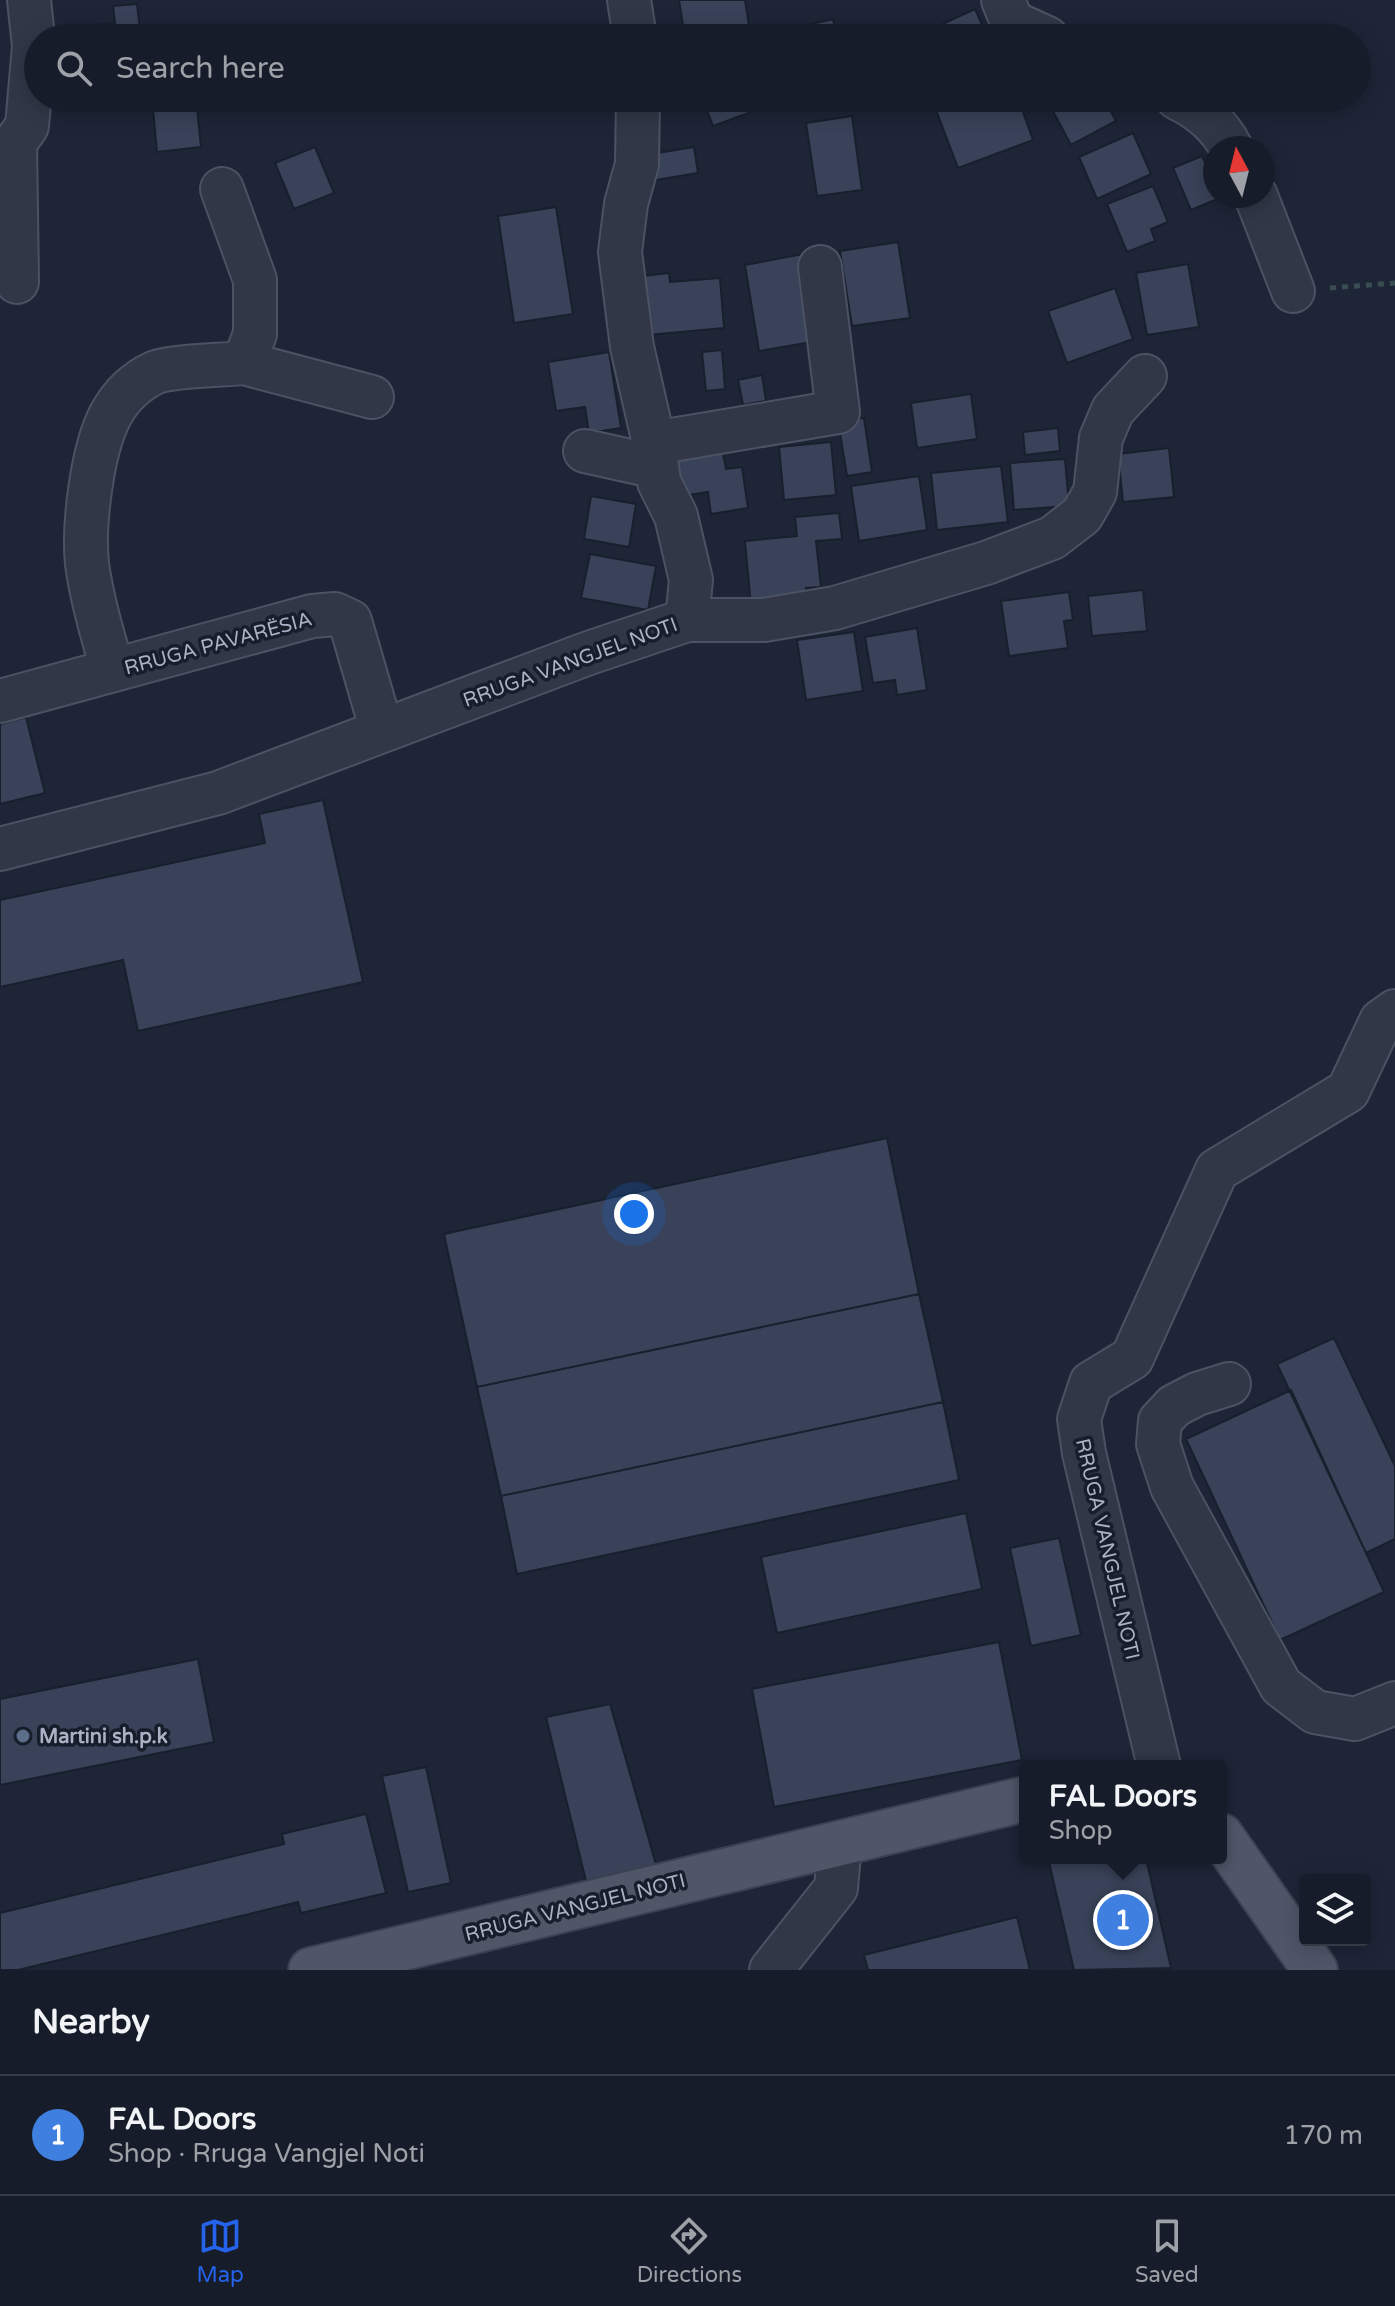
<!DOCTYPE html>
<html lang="en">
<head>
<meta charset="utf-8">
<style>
	body { margin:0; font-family:"Varela Round",sans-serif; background:#232935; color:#f1f3f6 }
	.controls { position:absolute; right:24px; bottom:24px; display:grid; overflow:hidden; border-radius:8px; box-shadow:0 4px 20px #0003 }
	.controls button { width:72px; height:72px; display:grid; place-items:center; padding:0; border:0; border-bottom:2px solid #353a46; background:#161c29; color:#f1f3f6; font:40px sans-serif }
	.compass { position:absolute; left:1203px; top:136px; width:72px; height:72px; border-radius:50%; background:#161c29; box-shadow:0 4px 20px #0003; rotate:353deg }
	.you { position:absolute; left:634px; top:1214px; width:28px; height:28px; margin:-20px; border:6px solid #fff; border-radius:50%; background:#1a73e8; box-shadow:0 0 0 12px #1a73e833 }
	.badge { display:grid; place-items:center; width:52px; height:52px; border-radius:50%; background:#2563eb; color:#fff; font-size:26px; font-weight:700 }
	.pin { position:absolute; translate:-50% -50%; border:4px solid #fff; box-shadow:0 2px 8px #0006 }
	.popup { position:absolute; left:1019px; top:1760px; width:208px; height:104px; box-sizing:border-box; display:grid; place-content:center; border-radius:8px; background:#161c29; filter:drop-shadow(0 2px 6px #0005); font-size:26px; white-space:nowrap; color:#9ea1a8 }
	.popup b { font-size:30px; color:#f1f3f6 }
	.popup::after { content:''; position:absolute; left:50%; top:100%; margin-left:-16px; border:16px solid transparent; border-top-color:#161c29 }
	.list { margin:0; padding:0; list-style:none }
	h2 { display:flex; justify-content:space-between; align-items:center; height:104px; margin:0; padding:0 32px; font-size:34px }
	h2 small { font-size:26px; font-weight:400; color:#9ea1a8 }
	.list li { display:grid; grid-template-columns:52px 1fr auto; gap:24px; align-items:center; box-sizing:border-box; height:120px; padding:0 32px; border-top:2px solid #353a46 }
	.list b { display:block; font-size:30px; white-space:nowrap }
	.list p { margin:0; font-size:26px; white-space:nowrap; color:#9ea1a8 }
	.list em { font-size:26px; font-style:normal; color:#9ea1a8 }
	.icon { flex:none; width:44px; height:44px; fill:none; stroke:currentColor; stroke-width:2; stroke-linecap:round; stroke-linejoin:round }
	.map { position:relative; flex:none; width:1395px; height:1970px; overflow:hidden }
	.search { position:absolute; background:#161c29; box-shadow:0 4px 20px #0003; left:24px; right:24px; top:24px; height:88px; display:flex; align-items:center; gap:20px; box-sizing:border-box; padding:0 28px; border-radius:44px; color:#9ea1a8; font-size:30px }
	.sheet { height:224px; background:#161c29 }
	nav { display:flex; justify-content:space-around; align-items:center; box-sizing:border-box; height:112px; border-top:2px solid #353a46; background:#161c29; font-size:22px; color:#9ea1a8 }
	nav a { display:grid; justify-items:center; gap:4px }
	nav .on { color:#2563eb }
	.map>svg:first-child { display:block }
</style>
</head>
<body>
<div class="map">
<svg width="1395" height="1970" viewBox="0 0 1395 1970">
	<rect width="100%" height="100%" fill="#1d2537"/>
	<path fill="#394258" stroke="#181f2d" stroke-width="2" d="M679 0H745L751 38H685Z
		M137 4 141 38H95L94 25 115 23 113 6Z
		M975 9 988 38H931L927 31Z
		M833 19 837 35 846 33 847 38H775L774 33Z
		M152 98H196L201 147 157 152Z
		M235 98H298V106L236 112Z
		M702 98H761L765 107 713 126Z
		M970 98H1018L1033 140 958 168 936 110Z
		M1046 98H1104L1116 121 1071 145Z
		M852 116 862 190 817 196 806 123Z
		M1133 133 1151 174 1097 199 1079 157Z
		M315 147 334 193 294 209 275 163Z
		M694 147 698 173 656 180 651 154Z
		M1202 156 1215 186V196L1220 198 1191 210 1173 168Z
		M1153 186 1168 222 1151 229 1155 241 1127 252 1107 204Z
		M556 207 573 314 514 323 498 216Z
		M898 242 910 318 852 326 840 251Z
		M803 254 818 341 759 351 745 265Z
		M1188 264 1199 327 1147 335 1136 273Z
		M669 273 670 282 720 278 724 328 648 335 642 276Z
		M1115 288 1133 339 1067 363 1048 311Z
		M722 350 725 389 706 391 702 352Z
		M609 352 621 428 589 433 585 407 556 411 548 362Z
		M762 375 766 401 743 405 738 380Z
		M971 394 977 439 917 448 911 403Z
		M864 418 872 472 847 476 838 421Z
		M1058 428 1060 451 1025 455 1023 432Z
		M831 442 836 495 784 500 779 447Z
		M1169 448 1174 497 1123 502 1118 454Z
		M722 449 726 469 742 467 748 508 711 514 708 492 676 497 670 456Z
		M1065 459 1069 506 1014 510 1010 463Z
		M1001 466 1008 522 937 530 931 473Z
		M919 476 927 530 859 541 851 486Z
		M591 496 636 504 629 547 584 539Z
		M839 513 842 539 816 541 821 587 806 588 807 600 751 606 745 541 797 536 795 517Z
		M590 554 656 566 648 610 581 598Z
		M1143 590 1147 631 1092 636 1088 596Z
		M1069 592 1073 620 1064 621 1068 648 1009 656 1001 601Z
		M917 628 927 690 897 695 895 680 873 683 865 637Z
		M854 632 863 691 806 700 797 640Z
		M26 717 45 793 0 804V724Z
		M323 800 363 982 138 1031 123 960 0 987V900L265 843 259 814Z
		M887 1138 919 1294 477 1387 444 1234Z
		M919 1294 943 1402 501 1496 477 1387Z
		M1334 1338 1395 1466V1539L1366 1553 1277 1364Z
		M1291 1390 1384 1592 1280 1640 1186 1439Z
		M943 1402 959 1480 517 1574 501 1496Z
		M966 1513 982 1589 777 1633 761 1557Z
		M1059 1538 1081 1635 1031 1646 1010 1548Z
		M999 1642 1022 1760 774 1807 752 1689Z
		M198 1659 214 1742 0 1785V1699Z
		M610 1704 657 1868 587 1885 546 1717Z
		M426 1767 451 1883 408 1892 382 1776Z
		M366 1814 386 1893 301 1913 298 1902 18 1970H0V1913L284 1844 282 1834Z
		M1048 1858H1146L1171 1968 1074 1970Z
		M1017 1917 1030 1970H868L864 1955Z"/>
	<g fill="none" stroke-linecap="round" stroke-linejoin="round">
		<defs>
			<path id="minor" d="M629 0 635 38
				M1003 0 1012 22 1047 38
				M638 98 637 164 626 204 620 252 632 347 654 443 659 482 676 516 691 580 687 620
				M1177 98C1200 109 1219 124 1231 148
				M1256 196 1293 291
				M17 282 15 143 27 126 34 46 29 0
				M244 363 372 397
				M654 443 838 412 820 267
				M585 451 657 467
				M113 670C102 635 92 600 87 564 83 525 92 449 111 414 121 396 135 382 154 373 168 366 225 365 244 363L255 334V280L222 189
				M0 701 312 616 335 614 350 621 382 731
				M0 849 218 793 586 654 687 620H764L835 608 986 563 1052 538 1082 515 1095 492 1101 438 1113 410 1145 376
				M1229 1384 1197 1394 1174 1406 1160 1421 1158 1444 1172 1487 1281 1686 1315 1712 1355 1719 1395 1703
				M1159 1766 1084 1453 1079 1419 1091 1383 1132 1358 1217 1170 1348 1091 1381 1021 1395 1011
				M771 1970 836 1888 840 1843"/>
			<path id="major" d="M1221 1836 1315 1970
				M311 1970 1025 1799"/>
		</defs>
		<use href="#minor" stroke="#4b5263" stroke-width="46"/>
		<use href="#major" stroke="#3a4151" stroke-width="48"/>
		<path stroke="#394e52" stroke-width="5" stroke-dasharray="6 6" stroke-linecap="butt" d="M1330 288 1395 283"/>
		<use href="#minor" stroke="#313747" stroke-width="42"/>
		<use href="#major" stroke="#4e5668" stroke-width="44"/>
	</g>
	<circle fill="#5c6f8a" stroke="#161d2b" stroke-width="3" cx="23" cy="1736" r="8"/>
	<g text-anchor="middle" stroke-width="7" stroke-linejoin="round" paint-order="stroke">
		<g font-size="20" fill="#aab1c5" stroke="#161d2b">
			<text transform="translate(218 643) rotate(-15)" y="7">RRUGA PAVARËSIA</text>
			<text transform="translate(570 662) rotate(-20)" y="7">RRUGA VANGJEL NOTI</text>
			<text transform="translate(1108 1549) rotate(77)" y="7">RRUGA VANGJEL NOTI</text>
			<text transform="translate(575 1907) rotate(-14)" y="7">RRUGA VANGJEL NOTI</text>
		</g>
		<g font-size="20" font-weight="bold" fill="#aab1c5" stroke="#161d2b" text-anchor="start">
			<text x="39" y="1743">Martini sh.p.k</text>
		</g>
	</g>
</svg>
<div class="controls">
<button><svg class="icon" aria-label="layers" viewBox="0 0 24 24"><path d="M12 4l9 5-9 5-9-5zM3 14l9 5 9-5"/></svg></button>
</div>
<svg class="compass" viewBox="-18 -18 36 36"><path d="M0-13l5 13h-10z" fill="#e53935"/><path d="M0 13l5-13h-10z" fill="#9ea1a8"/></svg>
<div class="you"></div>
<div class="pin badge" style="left:1123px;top:1920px;background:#3f7fe0">1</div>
<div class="popup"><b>FAL Doors</b>Shop</div>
<div class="search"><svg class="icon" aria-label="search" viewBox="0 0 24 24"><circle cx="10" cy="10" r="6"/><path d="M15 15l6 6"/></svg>Search here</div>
</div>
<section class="sheet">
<h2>Nearby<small></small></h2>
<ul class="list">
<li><span class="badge" style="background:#3f7fe0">1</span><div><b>FAL Doors</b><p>Shop · Rruga Vangjel Noti</p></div><em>170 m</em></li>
</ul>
</section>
<nav>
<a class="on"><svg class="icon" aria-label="map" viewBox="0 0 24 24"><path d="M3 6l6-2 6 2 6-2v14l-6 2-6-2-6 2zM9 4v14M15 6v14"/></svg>Map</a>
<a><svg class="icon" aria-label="directions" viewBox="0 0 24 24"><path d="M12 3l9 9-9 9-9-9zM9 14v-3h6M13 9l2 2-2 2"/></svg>Directions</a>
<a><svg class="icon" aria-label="saved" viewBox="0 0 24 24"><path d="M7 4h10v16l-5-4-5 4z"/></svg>Saved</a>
</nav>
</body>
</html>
